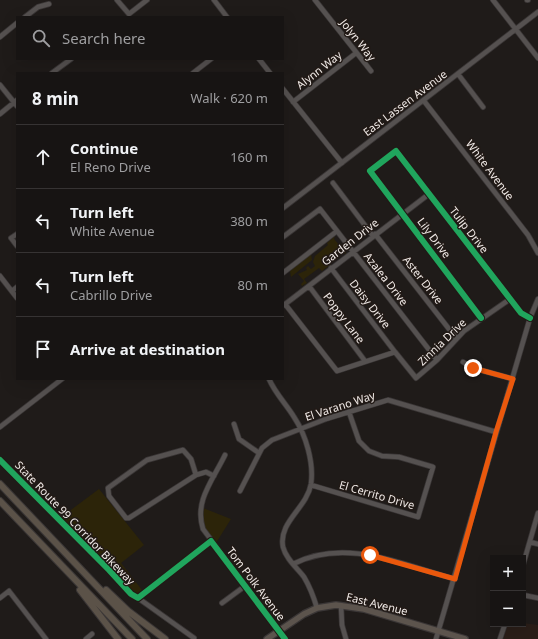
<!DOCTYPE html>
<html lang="en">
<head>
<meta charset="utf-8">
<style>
	body { margin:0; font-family:"Noto Sans",sans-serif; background:#242121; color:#f1f3f6 }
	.controls { position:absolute; right:12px; bottom:12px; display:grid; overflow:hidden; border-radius:0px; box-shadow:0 4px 16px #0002 }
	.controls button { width:36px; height:36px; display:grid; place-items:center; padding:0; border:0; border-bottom:1px solid #363333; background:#171413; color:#f1f3f6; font:20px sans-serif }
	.stop { position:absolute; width:12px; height:12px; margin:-9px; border:3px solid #ea580c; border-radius:50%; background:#fff }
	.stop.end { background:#ea580c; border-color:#fff; box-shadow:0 1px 4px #0008 }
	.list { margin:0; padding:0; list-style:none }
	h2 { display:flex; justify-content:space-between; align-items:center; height:52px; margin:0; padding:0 16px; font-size:17px }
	h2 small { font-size:13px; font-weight:400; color:#9e9ea0 }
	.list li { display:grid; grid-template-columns:26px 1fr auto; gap:12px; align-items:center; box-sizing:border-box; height:64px; padding:0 16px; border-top:1px solid #363333 }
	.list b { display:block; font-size:15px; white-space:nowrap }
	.list p { margin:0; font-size:13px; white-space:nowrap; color:#9e9ea0 }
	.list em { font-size:13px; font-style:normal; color:#9e9ea0 }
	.icon { flex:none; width:22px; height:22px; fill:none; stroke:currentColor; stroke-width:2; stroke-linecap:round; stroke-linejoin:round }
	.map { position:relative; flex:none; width:538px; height:639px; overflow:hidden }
	.search { position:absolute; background:#171413; box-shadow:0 4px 16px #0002; left:16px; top:16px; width:268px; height:44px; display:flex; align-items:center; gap:10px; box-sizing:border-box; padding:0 14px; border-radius:0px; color:#9e9ea0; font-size:15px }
	.panel { position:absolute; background:#171413; box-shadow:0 4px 16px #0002; left:16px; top:72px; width:268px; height:308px; border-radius:0px }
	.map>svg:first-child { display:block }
</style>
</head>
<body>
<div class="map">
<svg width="538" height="639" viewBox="0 0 538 639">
	<rect width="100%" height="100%" fill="#1f1b19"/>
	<path fill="#2a1e18" d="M523 623 538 625V639H503L508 624Z"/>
	<path fill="#2c2409" d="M335 236 334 239 346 253 345 254 342 250 328 261 331 264 322 271 319 268 304 279 307 283 302 286 301 284 304 281 298 274 307 270 306 268 308 266 311 269 315 266 313 262 315 256 328 245 327 243Z
		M311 254 312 260 291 277 290 271Z
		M99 489 144 545 121 563 142 590 134 596 60 518Z
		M203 508 231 519 216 543C204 529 202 526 203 508Z"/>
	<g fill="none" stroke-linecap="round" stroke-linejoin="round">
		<defs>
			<path id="minor" d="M117 0 129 14 147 0
				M214 0 227 17
				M315 0 371 71
				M493 0 538 58
				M527 0H528
				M25 17 38 7 49 4
				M0 37 17 23
				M259 59 270 73
				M52 73 71 59
				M193 73 211 59
				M458 74 483 107
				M0 85 17 106
				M283 89 342 163
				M424 101 528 235 538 253
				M293 102 356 53
				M0 114 17 100
				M333 183 373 236
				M283 208 538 12
				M17 234 11 238 17 246
				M375 234 456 338
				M283 237 320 209 437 360
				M331 268 395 352
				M283 273 337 231
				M0 276 17 298
				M309 286 365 361
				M12 291 17 287
				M285 304 337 371 395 352 416 378 437 360 464 331 510 299
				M284 305 429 194
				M481 318 370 171 396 151 521 313 530 318
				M463 362 473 368 513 379
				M269 379C275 393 286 404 294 417 306 435 314 463 311 484 307 508 278 522 283 547 286 559 297 568 304 577 310 587 314 598 317 608
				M234 424 239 439 259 453
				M0 427 62 379
				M225 455C213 480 194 501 203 529L285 639
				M196 475 191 459 183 450 147 460 108 488 109 496 126 518H129L196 475 206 472 214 476
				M311 485 418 517 433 467 399 457 382 456 369 451 359 441 349 412
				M240 491 262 448 272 440 326 419 388 400 496 432
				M530 542 538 544
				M293 564C346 537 402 565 455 579
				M523 565 538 513
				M523 595 538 598
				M0 598 9 591 46 639
				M222 603 245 586
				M341 605 342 625 346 639
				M194 638 138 598 211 541
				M86 639 92 634
				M436 639 530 318 538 299
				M500 639 505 624"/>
			<path id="major" d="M267 639 304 614 317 608 336 605 364 609 465 639"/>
			<path id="highway" d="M0 484 147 639
				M0 501 132 639
				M80 590 118 639
				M106 590 128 611 165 639"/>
		</defs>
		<use href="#minor" stroke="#3a3636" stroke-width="6"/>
		<use href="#major" stroke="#3a3636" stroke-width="8"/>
		<use href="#highway" stroke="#3a3636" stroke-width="8"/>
		<use href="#minor" stroke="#555150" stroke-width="4.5"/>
		<use href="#major" stroke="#5c544d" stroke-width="5.5"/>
		<use href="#highway" stroke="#5b5248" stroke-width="6"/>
		<defs>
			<path id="cycleway" d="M481 318 370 171 396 151 521 313 530 318
				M0 460 109 570 131 594 138 598 211 541 285 639"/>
		</defs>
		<use href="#cycleway" stroke="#221a16" stroke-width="8"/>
		<use href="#cycleway" stroke="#20a55d" stroke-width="6"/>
	</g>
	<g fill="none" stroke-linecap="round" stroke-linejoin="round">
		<path stroke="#ea580c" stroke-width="5" d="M370 555 455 579 496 432 513 379 473 368"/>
	</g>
	<g text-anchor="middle" stroke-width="3" stroke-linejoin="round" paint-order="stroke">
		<g font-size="11" fill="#f0eae7" stroke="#221a16">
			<text transform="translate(358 40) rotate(52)" y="4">Jolyn Way</text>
			<text transform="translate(319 70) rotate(-38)" y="4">Alynn Way</text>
			<text transform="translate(405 103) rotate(-37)" y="4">East Lassen Avenue</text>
			<text transform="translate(490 170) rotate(53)" y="4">White Avenue</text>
			<text transform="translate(469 230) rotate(52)" y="4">Tulip Drive</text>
			<text transform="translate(434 238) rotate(53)" y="4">Lily Drive</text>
			<text transform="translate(350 242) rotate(-38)" y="4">Garden Drive</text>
			<text transform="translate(386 279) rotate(52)" y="4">Azalea Drive</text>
			<text transform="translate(423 280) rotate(52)" y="4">Aster Drive</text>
			<text transform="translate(370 304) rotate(52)" y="4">Daisy Drive</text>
			<text transform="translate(344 318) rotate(53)" y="4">Poppy Lane</text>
			<text transform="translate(442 342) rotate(-44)" y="4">Zinnia Drive</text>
			<text transform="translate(340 406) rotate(-18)" y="4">El Varano Way</text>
			<text transform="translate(377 495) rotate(16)" y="4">El Cerrito Drive</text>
			<text transform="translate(75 523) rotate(46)" y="4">State Route 99 Corridor Bikeway</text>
			<text transform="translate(256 584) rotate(53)" y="4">Tom Polk Avenue</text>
			<text transform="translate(377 604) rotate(14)" y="4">East Avenue</text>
		</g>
	</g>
</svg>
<div class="controls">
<button>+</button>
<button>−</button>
</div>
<div class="stop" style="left:370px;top:555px"></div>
<div class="stop end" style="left:473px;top:368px"></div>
<div class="search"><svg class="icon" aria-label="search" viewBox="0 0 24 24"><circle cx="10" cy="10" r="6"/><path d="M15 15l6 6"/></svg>Search here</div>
<section class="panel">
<h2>8 min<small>Walk · 620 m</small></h2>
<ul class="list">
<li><svg class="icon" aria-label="ahead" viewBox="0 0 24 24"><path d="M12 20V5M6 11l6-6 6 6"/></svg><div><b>Continue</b><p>El Reno Drive</p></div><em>160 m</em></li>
<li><svg class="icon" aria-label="left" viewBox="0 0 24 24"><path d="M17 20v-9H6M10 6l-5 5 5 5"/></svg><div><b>Turn left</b><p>White Avenue</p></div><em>380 m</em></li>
<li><svg class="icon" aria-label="left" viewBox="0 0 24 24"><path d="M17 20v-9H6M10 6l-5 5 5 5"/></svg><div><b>Turn left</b><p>Cabrillo Drive</p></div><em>80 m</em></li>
<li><svg class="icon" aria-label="arrive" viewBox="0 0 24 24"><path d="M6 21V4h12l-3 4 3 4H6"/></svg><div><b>Arrive at destination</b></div></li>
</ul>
</section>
</div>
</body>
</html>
